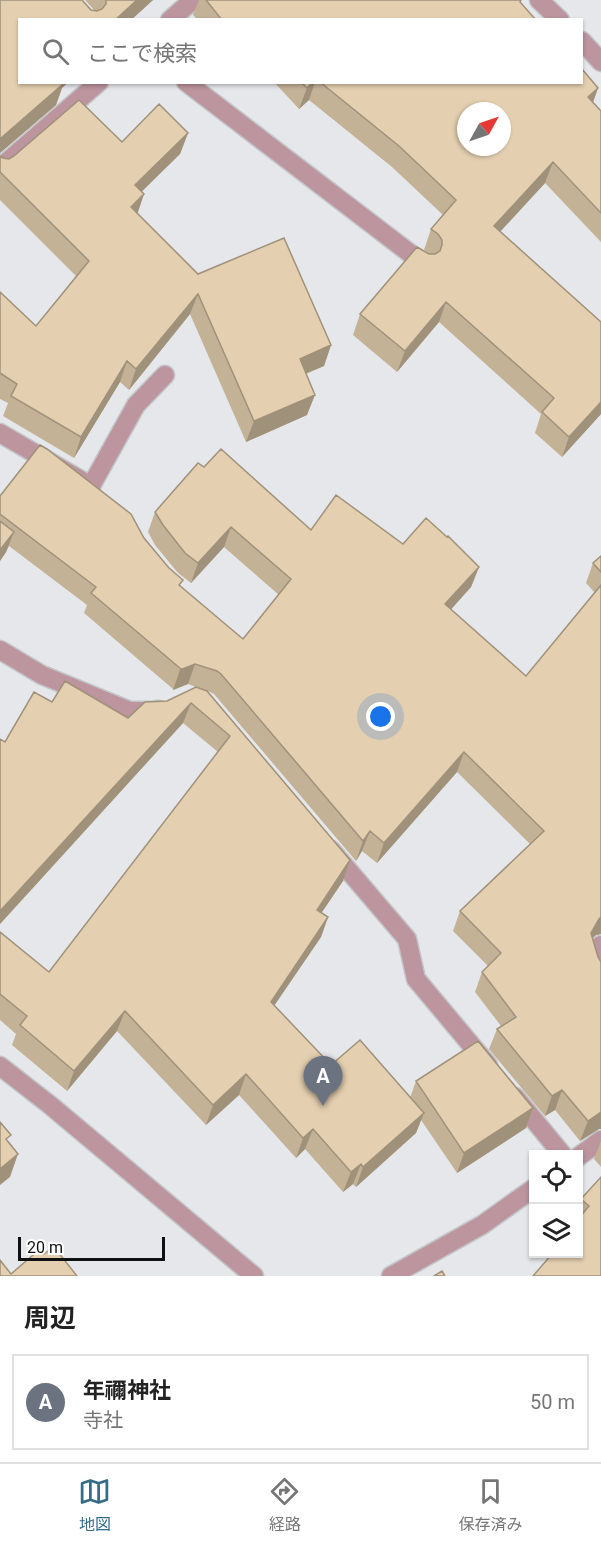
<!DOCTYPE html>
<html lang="ja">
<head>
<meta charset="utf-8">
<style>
	body { margin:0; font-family:Roboto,"Noto Sans JP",sans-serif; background:#f6f6f6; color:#222 }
	.controls { position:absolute; right:18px; bottom:18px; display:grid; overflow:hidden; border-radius:0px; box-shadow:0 2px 4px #0004 }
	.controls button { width:54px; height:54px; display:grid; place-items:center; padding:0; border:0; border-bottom:2px solid #e0e0e0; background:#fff; color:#222; font:30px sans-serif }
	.compass { position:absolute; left:457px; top:102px; width:54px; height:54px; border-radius:50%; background:#fff; box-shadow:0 2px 4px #0004; rotate:50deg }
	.scale { position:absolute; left:18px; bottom:15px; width:147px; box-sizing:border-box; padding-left:6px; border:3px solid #101012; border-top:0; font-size:16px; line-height:21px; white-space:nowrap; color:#101012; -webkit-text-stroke:4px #fff; paint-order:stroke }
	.you { position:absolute; left:381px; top:717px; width:21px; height:21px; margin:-15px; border:4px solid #fff; border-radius:50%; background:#1a73e8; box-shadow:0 0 0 9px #1a73e833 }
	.badge { display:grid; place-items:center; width:39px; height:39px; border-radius:50%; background:#356c87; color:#fff; font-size:20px; font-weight:700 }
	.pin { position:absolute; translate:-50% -50px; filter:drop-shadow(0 2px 3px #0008) }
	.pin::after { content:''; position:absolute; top:32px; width:21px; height:18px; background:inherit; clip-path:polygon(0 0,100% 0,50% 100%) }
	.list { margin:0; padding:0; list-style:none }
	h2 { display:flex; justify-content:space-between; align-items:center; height:78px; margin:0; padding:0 24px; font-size:26px }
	h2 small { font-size:20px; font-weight:400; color:#767676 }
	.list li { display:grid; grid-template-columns:39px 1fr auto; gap:18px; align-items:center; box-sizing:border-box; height:96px; margin:0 12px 12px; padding:0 12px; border:2px solid #e0e0e0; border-radius:0px }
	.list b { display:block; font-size:22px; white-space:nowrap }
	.list p { margin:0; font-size:20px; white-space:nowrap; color:#767676 }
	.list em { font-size:20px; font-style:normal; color:#767676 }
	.icon { flex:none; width:33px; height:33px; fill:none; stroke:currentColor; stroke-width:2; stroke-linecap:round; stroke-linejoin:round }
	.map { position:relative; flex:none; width:601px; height:1276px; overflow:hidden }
	.search { position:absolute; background:#fff; box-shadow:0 2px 4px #0004; left:18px; right:18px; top:18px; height:66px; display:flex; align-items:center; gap:15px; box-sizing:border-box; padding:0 21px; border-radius:0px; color:#767676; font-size:22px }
	.sheet { height:186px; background:#fff }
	nav { display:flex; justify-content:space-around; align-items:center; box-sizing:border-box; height:84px; border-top:2px solid #e0e0e0; background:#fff; font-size:16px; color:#767676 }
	nav a { display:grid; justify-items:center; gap:3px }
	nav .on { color:#356c87 }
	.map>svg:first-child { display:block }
</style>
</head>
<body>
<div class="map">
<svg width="601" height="1276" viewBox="0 0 601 1276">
	<rect width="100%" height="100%" fill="#e6e7eb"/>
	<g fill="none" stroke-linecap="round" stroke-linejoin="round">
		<defs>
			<path id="lane" d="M186 82 424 264
				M0 433 91 486 136 405 165 375"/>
			<path id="street" d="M539 0 560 20
				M170 20 193 0
				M582 41 601 62
				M0 168 99 82
				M0 650 42 675 130 711H155L158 710
				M331 850 407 939 416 979 488 1065
				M601 945 595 955 601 974
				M0 1066 50 1105 254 1276
				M515 1097 562 1154
				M578 1157 601 1140
				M391 1276 482 1225 534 1188"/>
		</defs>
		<use href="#lane" stroke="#c4c5c8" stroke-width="21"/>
		<use href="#street" stroke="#c4c5c8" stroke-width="21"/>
		<use href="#lane" stroke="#bc959e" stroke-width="18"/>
		<use href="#street" stroke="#bc959e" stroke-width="18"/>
	</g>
	<path fill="#c4b297" d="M0 0H82L91 10H94L85 0H153L131 20H20V82H68L62 88 56 105 0 153Z
		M199 0H521V3L536 20H198L193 15Z
		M274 82H582L598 88 593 102 601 111V242L545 183 500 232 601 322V414L562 457 535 433 541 414 439 322 397 372 353 335 360 314 430 254 424 250 431 229 443 215 392 167 309 100 299 109Z
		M188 133 180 154 142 191 137 213 198 274 331 345 324 366 306 374 307 415 246 442 190 314 129 390 120 382 74 458 3 416 8 403 0 399V292L36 326 76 276 0 200V156L3 158 9 159 122 142Z
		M204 467 311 530 403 544 479 567 471 587 451 609 526 676 595 593 586 583 593 563 601 556V934L596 935 593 938 599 1129 580 1141 555 1110 545 1116 489 1049 497 1029 501 1026 475 992 482 972 488 966 453 931 460 911 530 844 457 772 377 863 362 851 356 861 214 694 210 692 188 684 173 690V689L84 613 87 605 9 546 6 552 0 561V496L144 538 181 586 243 639 279 595 224 547 191 583 178 573 155 545 148 532 155 512Z
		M196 687 343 881 321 913 328 917 321 937 274 1006 331 1065 410 1098 416 1081 533 1108 526 1128 457 1173 421 1120 416 1133 356 1187 353 1184 343 1192 305 1149 296 1158 239 1095 206 1125 117 1031 67 1091 12 1045 16 1034 0 1020V932L49 972 218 752 183 723 0 924V739L5 742 52 702 128 718 167 701Z
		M601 1141V1167L594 1159Z
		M601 1177 579 1254V1206L581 1199Z"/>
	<path fill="#a0917b" d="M137 0H153L131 20H115Z
		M55 82H68L62 88 56 105 0 153V139Z
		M313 82H315L309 100 299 109 307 88Z
		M598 88 591 108 588 97Z
		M188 133 180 154 128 205 135 185Z
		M553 162 545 183 486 247 494 226Z
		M144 194 137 215 131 207Z
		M198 294 190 314 129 390 136 369Z
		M446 302 439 322 397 372 405 351Z
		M331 345 324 366 292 379 300 359Z
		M127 361 120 382 74 458 81 437Z
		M315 395 307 415 246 442 254 421Z
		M601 402V414L562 457 569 437Z
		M231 527 224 547 191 583 198 563Z
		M14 532 6 552 0 561V550Z
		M479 567 471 587 438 624 445 604Z
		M195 664 188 684 173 690 180 670Z
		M191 703 183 723 0 924V911Z
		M464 752 457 772 377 863 384 843Z
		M370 831 362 851 356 861 363 841Z
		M350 860 343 881 310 930 317 910Z
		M328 917 321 937 263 1022 271 1002Z
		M601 917V934L596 935 591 939V933L599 919Z
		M125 1011 117 1031 67 1091 74 1071Z
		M246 1074 239 1095 206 1125 213 1105Z
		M562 1090 555 1110 545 1116 552 1096Z
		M533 1108 526 1128 457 1173 464 1153Z
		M601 1112V1129H599L580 1141 588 1121Z
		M424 1113 416 1133 356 1187 363 1167Z
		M313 1129 305 1149 296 1158 303 1138Z
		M18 1154 10 1177 0 1185V1169Z
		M361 1164 353 1184 343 1192 351 1172Z"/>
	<path fill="#e4cfb0" stroke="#a0917b" stroke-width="1.5" fill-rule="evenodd" d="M0 0H82L91 10 97 11 102 9 106 4V0H137L115 20H20V82H62L63 84 0 139Z
		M206 0H521L520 2 536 20H222Z
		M582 69 598 88 588 97 601 111V213L553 162 494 226 601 322V402L569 437 542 412 554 398 446 302 405 351 360 314 417 247 429 254H435L440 251 442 245V240L438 234 431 229 456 200 399 146 320 82H582ZM466 111H502V147H466Z
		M301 82H313L307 88Z
		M79 100 122 142 159 104 188 133 135 185 144 194 131 207 198 274 284 238 331 345 300 359 315 395 254 421 198 294 136 369 127 361 81 437 11 396 17 384 0 373V292L36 326 89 261 0 172V156L3 158 9 159 14 156Z
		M40 445 47 449 131 514 144 538 169 568 183 580 179 585 243 639 291 579 231 527 198 563 185 553 163 525 155 512 198 463 204 467 221 449 311 530 336 495 403 544 426 518 447 537 448 536 479 567 445 604 526 676 601 585V917L599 919 591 933 598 957 601 962V1112L588 1121 562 1090 552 1096 497 1029 516 1017 482 972 501 953 460 911 544 831 464 752 384 843 370 831 363 841 221 674 217 671 195 664 180 670 181 669 91 593 96 587 0 514V496Z
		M0 521 14 532 0 550Z
		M601 556V572L593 563Z
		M65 681 128 718 145 702 167 701 196 687 207 691 350 860 317 910 328 917 271 1002 331 1065 360 1040 424 1113 363 1167 361 1164 351 1172 313 1129 303 1138 246 1074 213 1105 125 1011 74 1071 20 1025 27 1016 0 994V932L49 972 230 736 191 703 0 911V739L5 742 34 692 52 702Z
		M478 1041 533 1108 464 1153 416 1081Z
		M0 1122 11 1135 6 1139 18 1154 0 1169Z
		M601 1177V1276H533L552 1254H579V1222L580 1220 579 1218 589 1206 581 1199Z
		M54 1247 77 1276H0V1260L11 1274 40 1249 44 1254Z
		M442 1271 445 1276H434Z"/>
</svg>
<div class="controls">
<button><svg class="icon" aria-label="locate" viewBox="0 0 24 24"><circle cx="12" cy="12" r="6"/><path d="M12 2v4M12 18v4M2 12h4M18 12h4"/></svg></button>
<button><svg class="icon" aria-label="layers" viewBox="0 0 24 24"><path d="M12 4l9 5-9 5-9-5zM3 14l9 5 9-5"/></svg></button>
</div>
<svg class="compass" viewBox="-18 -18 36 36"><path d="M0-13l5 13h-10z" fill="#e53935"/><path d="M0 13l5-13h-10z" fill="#767676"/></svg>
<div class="scale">20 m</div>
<div class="you"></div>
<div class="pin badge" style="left:323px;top:1106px;background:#6b7280">A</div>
<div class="search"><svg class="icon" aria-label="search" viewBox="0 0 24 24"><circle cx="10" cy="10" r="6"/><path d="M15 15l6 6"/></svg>ここで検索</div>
</div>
<section class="sheet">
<h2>周辺<small></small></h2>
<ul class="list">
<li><span class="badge" style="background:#6b7280">A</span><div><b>年禰神社</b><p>寺社</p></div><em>50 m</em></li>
</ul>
</section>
<nav>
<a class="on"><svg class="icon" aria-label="map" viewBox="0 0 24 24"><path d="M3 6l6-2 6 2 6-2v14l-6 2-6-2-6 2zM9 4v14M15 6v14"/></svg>地図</a>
<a><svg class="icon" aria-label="directions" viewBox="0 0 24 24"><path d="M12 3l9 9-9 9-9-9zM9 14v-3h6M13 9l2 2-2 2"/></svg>経路</a>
<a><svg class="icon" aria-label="saved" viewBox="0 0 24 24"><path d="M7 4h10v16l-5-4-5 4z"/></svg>保存済み</a>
</nav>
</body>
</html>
